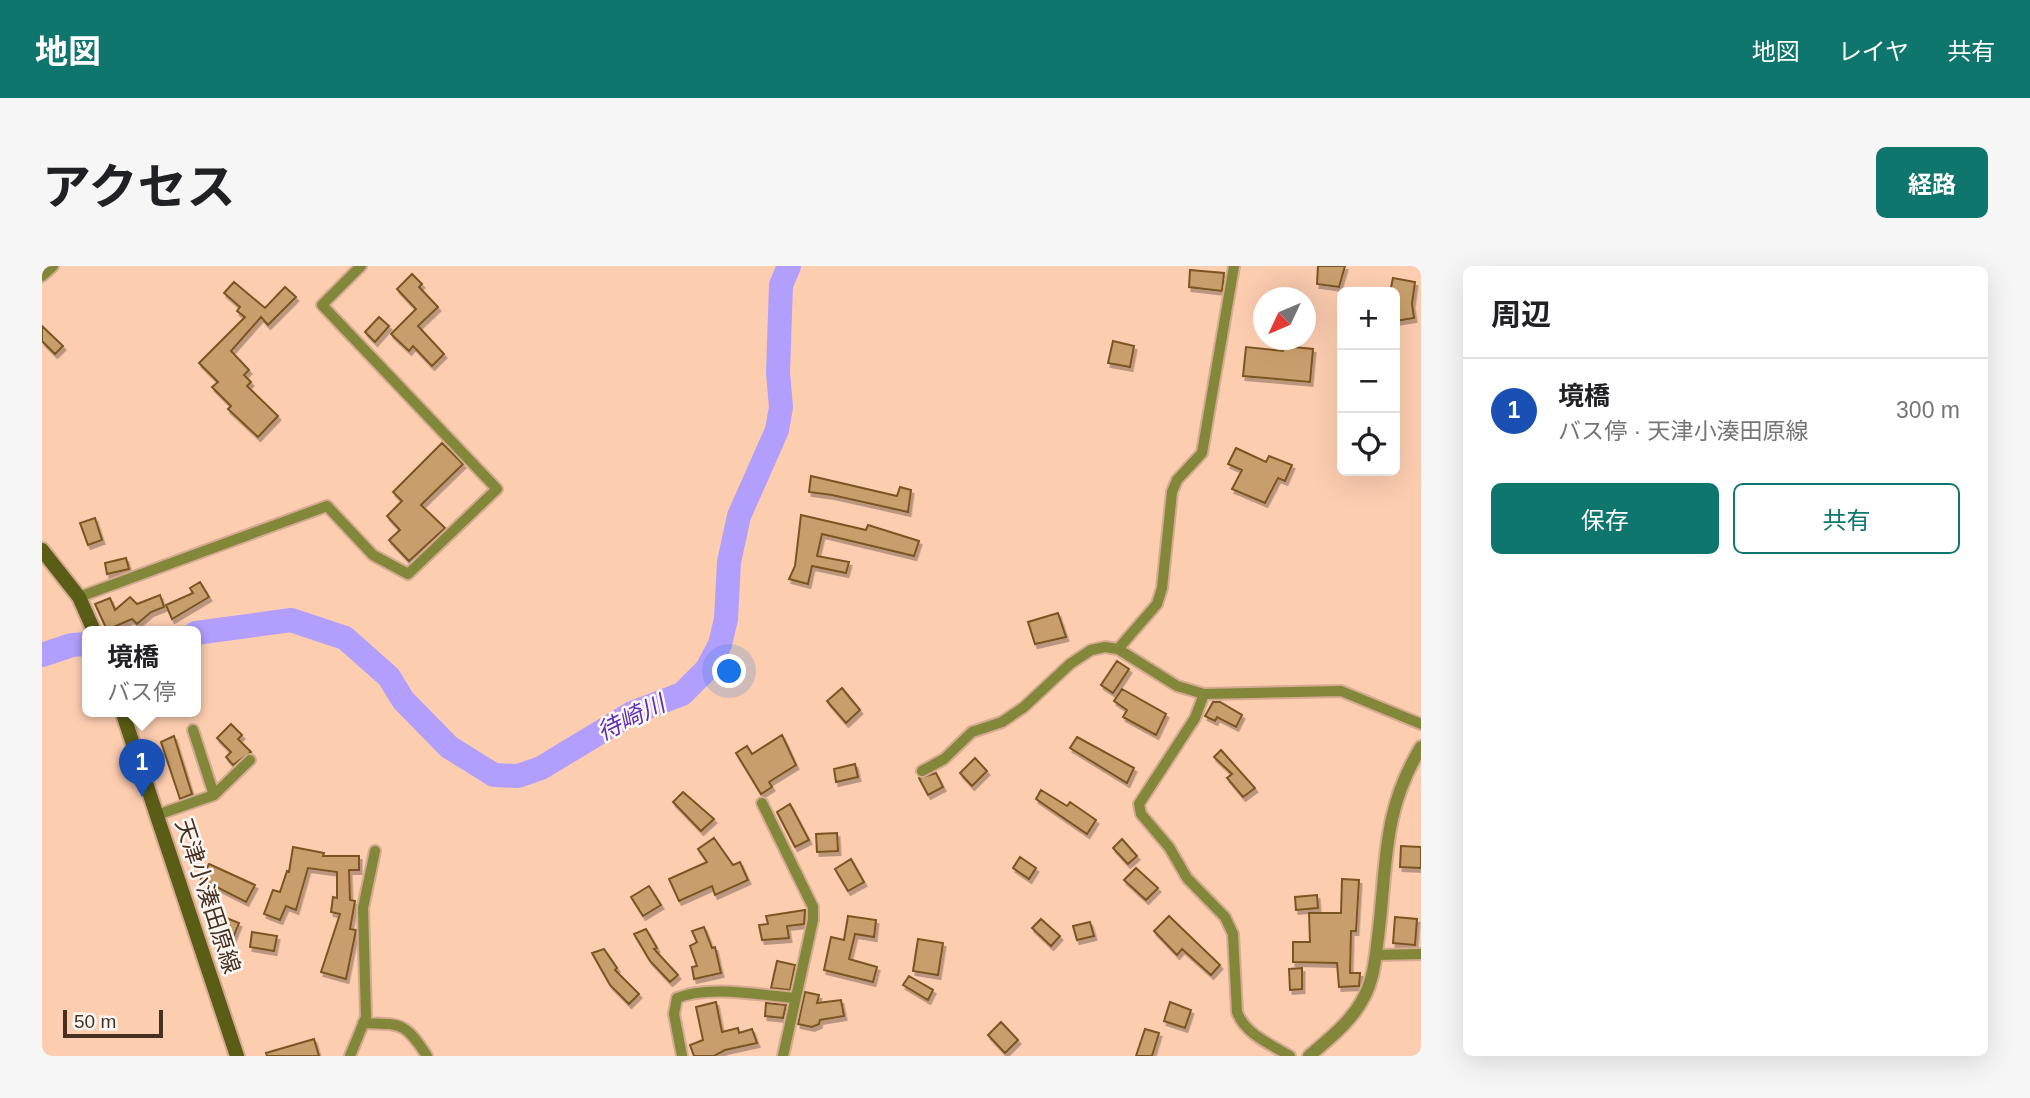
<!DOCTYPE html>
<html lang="ja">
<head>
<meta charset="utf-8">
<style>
	body { margin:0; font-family:Helvetica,"Noto Sans JP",sans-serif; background:#f6f6f6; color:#202124 }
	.controls { position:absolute; right:21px; top:21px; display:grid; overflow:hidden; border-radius:10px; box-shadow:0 7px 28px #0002 }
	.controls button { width:63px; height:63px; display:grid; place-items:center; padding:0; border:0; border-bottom:2px solid #e0e0e0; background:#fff; color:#202124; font:35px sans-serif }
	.compass { position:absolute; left:1211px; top:21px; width:63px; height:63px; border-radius:50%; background:#fff; box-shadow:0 7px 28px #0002; rotate:226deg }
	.scale { position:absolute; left:21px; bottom:18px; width:100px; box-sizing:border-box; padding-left:7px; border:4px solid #473021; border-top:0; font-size:19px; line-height:24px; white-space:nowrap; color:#473021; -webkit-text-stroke:5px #fef8f4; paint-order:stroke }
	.you { position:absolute; left:688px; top:406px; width:24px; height:24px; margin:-18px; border:5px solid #fff; border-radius:50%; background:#1a73e8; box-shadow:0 0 0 10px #1a73e833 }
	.badge { display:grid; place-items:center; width:46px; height:46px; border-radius:50%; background:#0f766e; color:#fff; font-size:23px; font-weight:700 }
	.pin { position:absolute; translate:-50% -58px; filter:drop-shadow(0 2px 4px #0008) }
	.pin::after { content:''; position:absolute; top:37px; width:24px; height:21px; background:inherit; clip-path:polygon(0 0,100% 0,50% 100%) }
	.popup { position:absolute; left:40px; top:360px; width:119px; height:91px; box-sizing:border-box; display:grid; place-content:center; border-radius:10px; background:#fff; filter:drop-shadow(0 2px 5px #0005); font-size:23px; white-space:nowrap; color:#757577 }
	.popup b { font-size:26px; color:#202124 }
	.popup::after { content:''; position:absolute; left:50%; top:100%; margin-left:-14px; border:14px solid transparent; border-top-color:#fff }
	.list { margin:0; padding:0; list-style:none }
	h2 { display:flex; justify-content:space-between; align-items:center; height:91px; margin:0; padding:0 28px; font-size:30px }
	h2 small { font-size:23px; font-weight:400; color:#757577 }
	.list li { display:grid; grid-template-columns:46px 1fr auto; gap:21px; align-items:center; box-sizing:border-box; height:105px; padding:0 28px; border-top:2px solid #e0e0e0 }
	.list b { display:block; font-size:26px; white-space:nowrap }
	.list p { margin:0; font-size:23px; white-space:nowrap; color:#757577 }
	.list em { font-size:23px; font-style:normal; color:#757577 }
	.actions { display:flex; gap:14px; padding:21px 28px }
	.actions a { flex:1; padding:16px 0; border:2px solid #0f766e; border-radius:10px; text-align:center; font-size:24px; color:#0f766e }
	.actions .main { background:#0f766e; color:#fff }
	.icon { flex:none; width:38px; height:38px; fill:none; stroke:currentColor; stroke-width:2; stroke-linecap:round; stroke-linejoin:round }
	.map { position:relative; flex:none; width:1379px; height:790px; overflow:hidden; border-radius:10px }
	header { display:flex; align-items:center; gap:42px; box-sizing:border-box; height:98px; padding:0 35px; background:#0f766e; color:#fff }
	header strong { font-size:33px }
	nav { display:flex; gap:38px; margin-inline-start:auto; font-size:24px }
	.intro { display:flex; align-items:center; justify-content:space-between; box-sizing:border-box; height:168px; padding:0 42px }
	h1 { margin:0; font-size:49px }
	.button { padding:18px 32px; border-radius:10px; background:#0f766e; color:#fff; font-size:24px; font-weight:700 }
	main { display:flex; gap:42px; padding:0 42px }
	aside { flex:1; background:#fff; border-radius:10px; box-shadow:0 7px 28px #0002 }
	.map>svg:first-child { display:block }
</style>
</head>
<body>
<header>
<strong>地図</strong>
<nav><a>地図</a><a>レイヤ</a><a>共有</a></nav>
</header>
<div class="intro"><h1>アクセス</h1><a class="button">経路</a></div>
<main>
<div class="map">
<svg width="1379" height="790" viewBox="0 0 1379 790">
	<defs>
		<filter id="shadow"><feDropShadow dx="2.5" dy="4" stdDeviation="0" flood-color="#0004"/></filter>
	</defs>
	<rect width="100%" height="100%" fill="#fdcdb0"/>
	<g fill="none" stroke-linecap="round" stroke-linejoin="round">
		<path stroke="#b29efc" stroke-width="24" d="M154 367 249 354 303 372 347 411 361 434 407 481 452 509 476 510 499 502 590 447 640 428 665 403 678 378 684 353 687 296 697 250 735 164 739 141 736 107 739 19 747 0
			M0 389 30 379 46 378"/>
	</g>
	<path fill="#c89f6c" stroke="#7a5521" stroke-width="2" filter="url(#shadow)" d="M1276 0H1303L1297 21 1275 18Z
		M1148 4 1182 7 1180 25 1147 21Z
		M370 8 380 18 377 21 396 41 376 60 402 88 390 100 371 80 367 85 349 68 374 43 355 23Z
		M1351 12 1373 16 1370 38 1372 52 1353 55V26H1348Z
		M192 16 223 42 243 21 254 31 226 59 219 51 189 85 207 104 202 109 209 116 205 120 236 150 216 171 186 143 189 140 170 121 176 116 157 97 203 51 195 45 198 41 182 27Z
		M337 51 347 60 333 76 323 66Z
		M0 60 21 80 13 88 0 75Z
		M1071 75 1092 80 1088 101 1066 97Z
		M1241 80 1271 83 1268 116 1201 110 1204 81 1241 85Z
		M400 177 421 198 379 239 403 262 367 295 347 274 358 264 345 250 360 235 351 226Z
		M1194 182 1224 196 1227 190 1250 199 1243 215 1236 212 1223 237 1190 223 1200 204 1186 198Z
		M769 210 855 230 858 221 869 224 866 246 790 229 767 226Z
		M759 249 824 264 826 259 877 275 872 290 780 268 775 290 807 296 804 307 770 300 766 318 747 313 753 300Z
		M53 252 60 274 46 279 38 257Z
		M84 292 87 303 65 308 63 297Z
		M158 316 167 331 130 353 124 339 151 327 148 322Z
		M118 329 122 341 109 346 95 358 90 353 65 364 53 338 68 332 73 344 88 331 95 338Z
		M1016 347 1024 371 993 378 986 356Z
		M1075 395 1087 403 1071 427 1059 419Z
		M800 422 818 444 804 457 785 435Z
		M1080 423 1124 448 1114 469 1081 451 1085 444 1072 435Z
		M1171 436H1178L1200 449 1194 461 1175 451 1173 455 1163 450Z
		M189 458 200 469 196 473 209 486 191 499 184 491 189 486 175 472Z
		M740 469 754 499 727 516 730 521 719 528 694 487 705 480 710 488Z
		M132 470 150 528 138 533 119 476Z
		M1035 471 1092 502 1085 517 1028 482Z
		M1179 484 1213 522 1201 531 1185 512 1190 508 1172 491Z
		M933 492 945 505 930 520 918 507Z
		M813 498 816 511 794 516 792 503Z
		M894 507 901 521 886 529 877 512Z
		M999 524 1025 540 1028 536 1054 554 1045 568 994 533Z
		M641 526 672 553 659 565 631 536Z
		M748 538 767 574 753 581 735 546Z
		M795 567 796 585 775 586 774 568Z
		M672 572 691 599 698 596 706 614 673 629 670 620 637 635 627 613 665 596 656 583Z
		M1080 573 1095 590 1086 598 1071 582Z
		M1359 580 1379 581V602L1358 601Z
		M251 581 282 587 281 590H317V604H307L308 634 313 635 308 663 314 664 304 713 279 706 298 648 289 646 291 631 295 632V606L266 602 254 644 244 640 238 654 222 648 231 624 238 626 245 605 247 606Z
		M978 591 994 602 987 613 971 602Z
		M809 593 822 616 806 625 793 603Z
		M167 598 213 619 204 636 159 613Z
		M1094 602 1116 622 1104 634 1082 614Z
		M1300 613 1317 614 1314 665H1309L1308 707H1318L1317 720 1297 721 1295 697 1251 696V676H1268L1267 647H1299Z
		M607 620 619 639 601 650 589 631Z
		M1275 629 1276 642 1254 644 1253 631Z
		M763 644 762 658 745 660 747 672 720 674 717 659 726 658 724 650Z
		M806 650 834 654 832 671 813 668 807 693 835 701 831 716 782 704 789 671 802 674Z
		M1127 650 1178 699 1169 709 1140 683 1135 689 1112 665Z
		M182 651 197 657 189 677 174 671Z
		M1353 651 1375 653 1373 679 1351 677Z
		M999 653 1018 670 1009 680 990 662Z
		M1048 656 1052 670 1035 674 1031 660Z
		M662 661 670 682 673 681 679 707 652 713 650 701 655 700 648 680 655 676 650 665Z
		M604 663 615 682 612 683 636 709 628 716 608 695 592 668Z
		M210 666 235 670 232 685 208 681Z
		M876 673 901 677 896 709 871 705Z
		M562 683 575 702 573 704 597 728 587 738 568 719 550 687Z
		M735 695 753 699 748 724 729 722Z
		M1260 702V723L1248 724 1247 703Z
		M867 710 891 724 886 734 861 719Z
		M763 726 777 729 775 737 799 734 802 750 778 754 777 758 770 761 756 758Z
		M674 736 680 766 696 762 697 767 710 763 715 777 683 784 672 790H652L648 779 661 774 654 741Z
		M1128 736 1149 744 1143 762 1122 755Z
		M724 737 744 739 741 752 723 750Z
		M959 756 976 774 963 787 946 769Z
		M1103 763 1117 767 1110 790H1094Z
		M272 773 277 790H225L224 787Z"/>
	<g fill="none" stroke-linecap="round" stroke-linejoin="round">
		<defs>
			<path id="minor" d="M0 10 11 0
				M37 331 285 240 331 289 366 308 455 223 280 39 319 0
				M1076 383 1115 338 1120 322 1130 226 1135 214 1160 187 1192 0
				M1162 428 1153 452 1097 538 1099 548 1127 581 1145 612 1183 651 1191 668 1195 746C1203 768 1228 778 1248 790
				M880 505 902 493 930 466 960 456 982 441 1028 398 1049 384 1063 381 1076 383 1135 420 1162 428 1299 425 1379 458
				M172 529 208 494
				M720 537 771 641V654L741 790
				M115 549 172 529 151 464
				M1334 689 1379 688
				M321 757C360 758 363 756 385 790
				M308 790 324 751 321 642 333 585
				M640 790 632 748 635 732C666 719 719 729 752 732"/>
			<path id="tertiary" d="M1267 790C1287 773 1310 755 1322 731 1333 711 1334 685 1337 663 1345 593 1341 544 1379 481"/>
			<path id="secondary" d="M0 284 37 331 52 365
				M80 445 195 790"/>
		</defs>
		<use href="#minor" stroke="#d5aa91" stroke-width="14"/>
		<use href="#tertiary" stroke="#d5aa91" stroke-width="16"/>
		<use href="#secondary" stroke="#d5aa91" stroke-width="18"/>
		<use href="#minor" stroke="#82873a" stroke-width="10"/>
		<use href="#tertiary" stroke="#82873a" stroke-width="12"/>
		<use href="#secondary" stroke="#595d15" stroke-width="14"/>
	</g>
	<g text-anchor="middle" stroke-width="5" stroke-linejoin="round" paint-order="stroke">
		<g font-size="23" fill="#473021" stroke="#fef8f4">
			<text transform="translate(166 630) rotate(72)" y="8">天津小湊田原線</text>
		</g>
		<g font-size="24" font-style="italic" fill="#5f31b6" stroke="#fef8f4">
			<text transform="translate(589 452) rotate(-26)" y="8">待崎川</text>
		</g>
	</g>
</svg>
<div class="controls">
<button>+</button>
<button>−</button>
<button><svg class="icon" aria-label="locate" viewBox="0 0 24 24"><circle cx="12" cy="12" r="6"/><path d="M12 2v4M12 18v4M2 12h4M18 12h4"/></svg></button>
</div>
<svg class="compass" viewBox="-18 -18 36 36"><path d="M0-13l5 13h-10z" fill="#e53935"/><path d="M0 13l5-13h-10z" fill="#757577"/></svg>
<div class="scale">50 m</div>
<div class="you"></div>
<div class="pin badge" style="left:100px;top:531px;background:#1a4fb4">1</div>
<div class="popup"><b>境橋</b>バス停</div>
</div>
<aside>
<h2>周辺<small></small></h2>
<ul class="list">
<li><span class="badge" style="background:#1a4fb4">1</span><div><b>境橋</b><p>バス停 · 天津小湊田原線</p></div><em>300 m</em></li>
</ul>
<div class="actions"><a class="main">保存</a><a>共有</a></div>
</aside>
</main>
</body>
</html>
